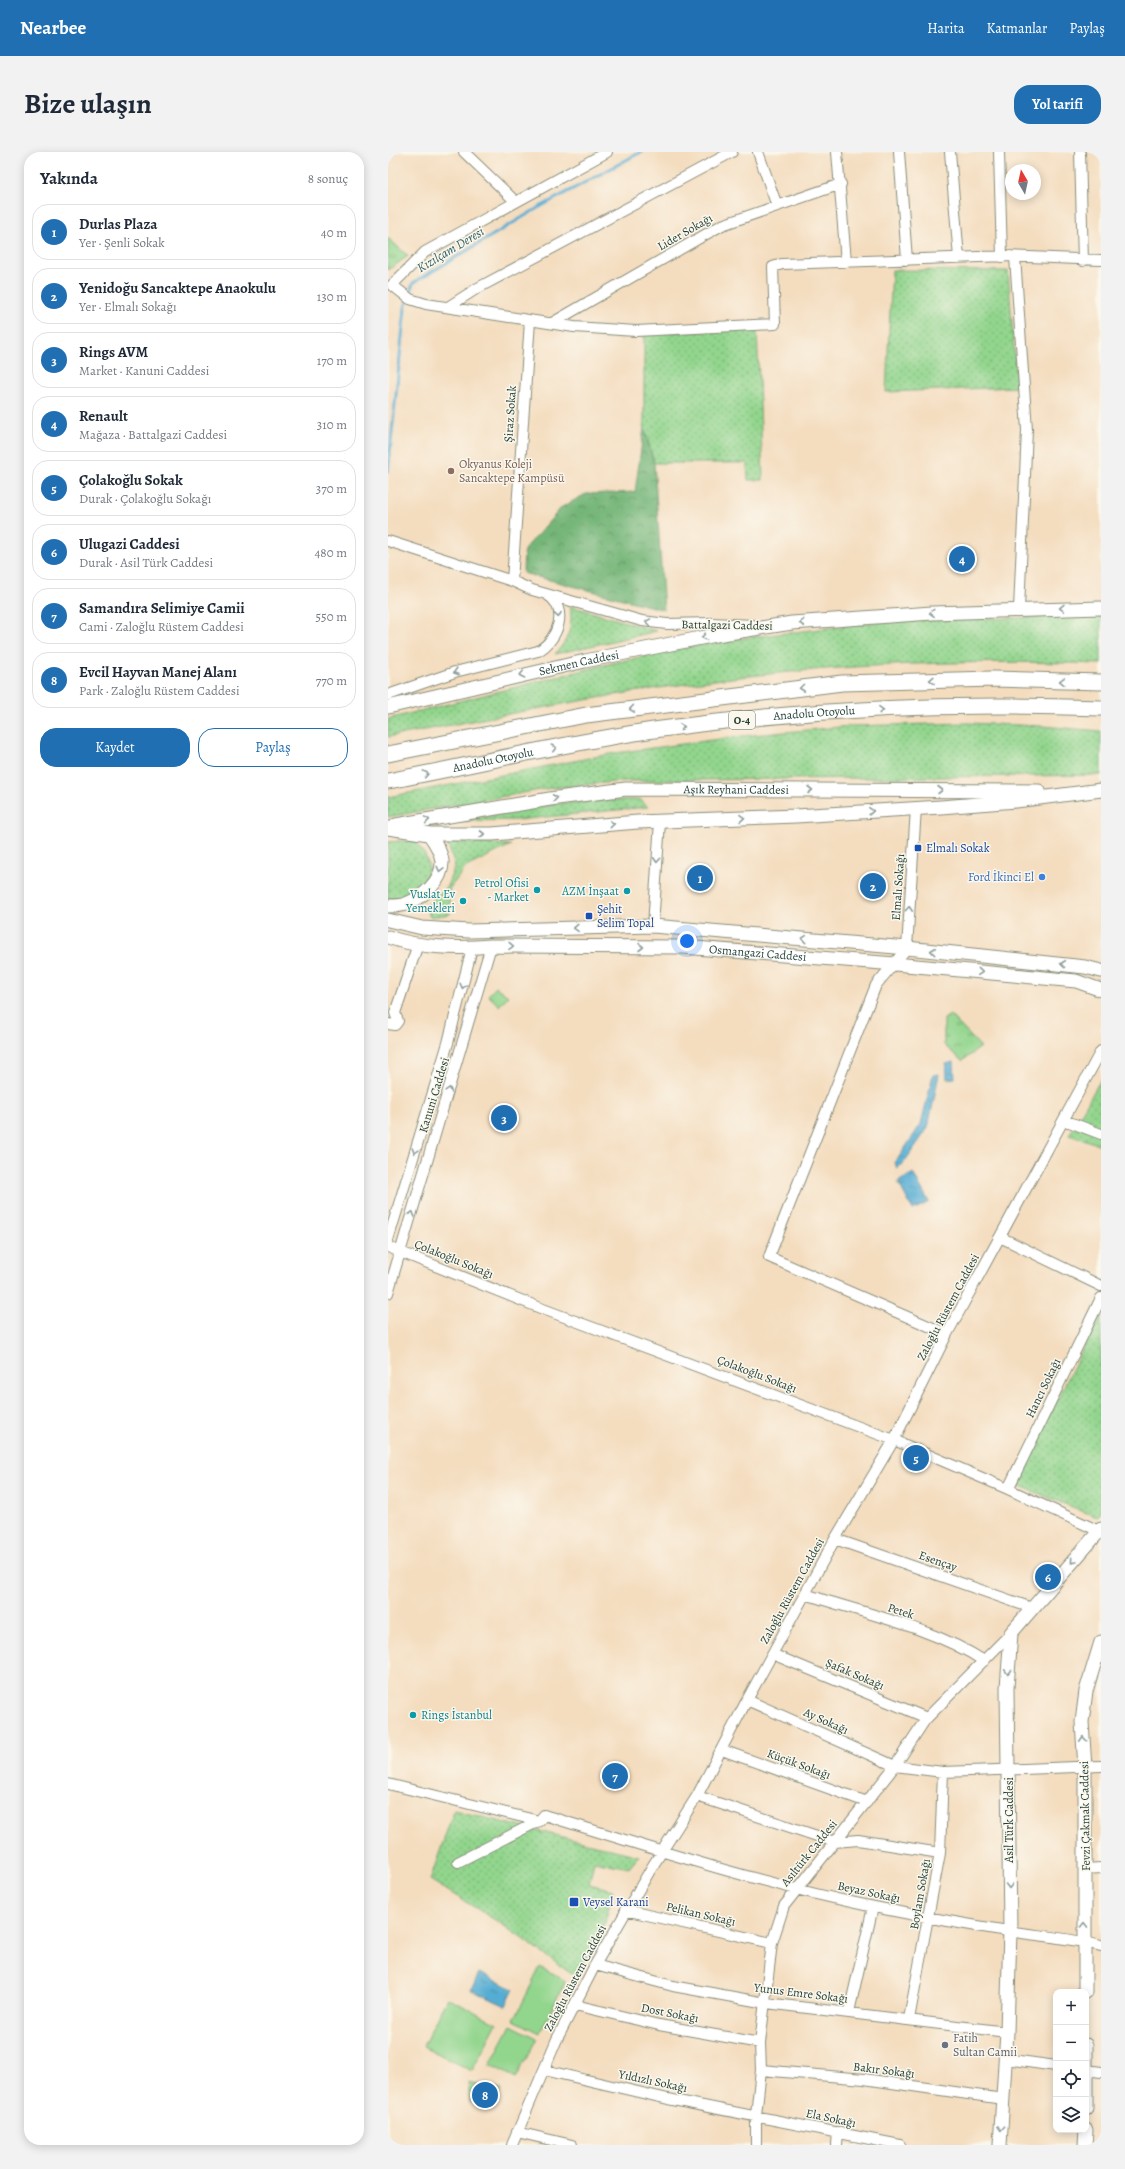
<!DOCTYPE html>
<html lang="tr">
<head>
<meta charset="utf-8">
<style>
	body { margin:0; font-family:Alegreya,serif; background:#f2f2f3; color:#1f2937 }
	.controls { position:absolute; right:12px; bottom:12px; display:grid; overflow:hidden; border-radius:8px; box-shadow:0 2px 10px #0003 }
	.controls button { width:36px; height:36px; display:grid; place-items:center; padding:0; border:0; border-bottom:1px solid #e0e1e3; background:#fff; color:#1f2937; font:20px sans-serif }
	.compass { position:absolute; left:617px; top:12px; width:36px; height:36px; border-radius:50%; background:#fff; box-shadow:0 2px 10px #0003; rotate:351deg }
	.you { position:absolute; left:299px; top:789px; width:14px; height:14px; margin:-10px; border:3px solid #fff; border-radius:50%; background:#1a73e8; box-shadow:0 0 0 6px #1a73e833 }
	.badge { display:grid; place-items:center; width:26px; height:26px; border-radius:50%; background:#1f6fb2; color:#fff; font-size:13px; font-weight:700 }
	.pin { position:absolute; translate:-50% -50%; border:2px solid #fff; box-shadow:0 1px 4px #0006 }
	.list { margin:0; padding:0; list-style:none }
	h2 { display:flex; justify-content:space-between; align-items:center; height:52px; margin:0; padding:0 16px; font-size:17px }
	h2 small { font-size:13px; font-weight:400; color:#747a83 }
	.list li { display:grid; grid-template-columns:26px 1fr auto; gap:12px; align-items:center; box-sizing:border-box; height:56px; margin:0 8px 8px; padding:0 8px; border:1px solid #e0e1e3; border-radius:16px }
	.list b { display:block; font-size:15px; white-space:nowrap }
	.list p { margin:0; font-size:13px; white-space:nowrap; color:#747a83 }
	.list em { font-size:13px; font-style:normal; color:#747a83 }
	.actions { display:flex; gap:8px; padding:12px 16px }
	.actions a { flex:1; padding:9px 0; border:1px solid #1f6fb2; border-radius:16px; text-align:center; font-size:14px; color:#1f6fb2 }
	.actions .main { background:#1f6fb2; color:#fff }
	.icon { flex:none; width:22px; height:22px; fill:none; stroke:currentColor; stroke-width:2; stroke-linecap:round; stroke-linejoin:round }
	.map { position:relative; flex:none; width:713px; height:1993px; overflow:hidden; border-radius:16px }
	header { display:flex; align-items:center; gap:24px; box-sizing:border-box; height:56px; padding:0 20px; background:#1f6fb2; color:#fff }
	header strong { font-size:19px }
	nav { display:flex; gap:22px; margin-inline-start:auto; font-size:14px }
	.intro { display:flex; align-items:center; justify-content:space-between; box-sizing:border-box; height:96px; padding:0 24px }
	h1 { margin:0; font-size:28px }
	.button { padding:10px 18px; border-radius:16px; background:#1f6fb2; color:#fff; font-size:14px; font-weight:700 }
	main { display:flex; gap:24px; padding:0 24px }
	aside { flex:1; background:#fff; border-radius:16px; box-shadow:0 2px 10px #0003 }
	.map>svg:first-child { display:block }
</style>
</head>
<body>
<header>
<strong>Nearbee</strong>
<nav><a>Harita</a><a>Katmanlar</a><a>Paylaş</a></nav>
</header>
<div class="intro"><h1>Bize ulaşın</h1><a class="button">Yol tarifi</a></div>
<main>
<aside>
<h2>Yakında<small>8 sonuç</small></h2>
<ul class="list">
<li><span class="badge">1</span><div><b>Durlas Plaza</b><p>Yer · Şenli Sokak</p></div><em>40 m</em></li>
<li><span class="badge">2</span><div><b>Yenidoğu Sancaktepe Anaokulu</b><p>Yer · Elmalı Sokağı</p></div><em>130 m</em></li>
<li><span class="badge">3</span><div><b>Rings AVM</b><p>Market · Kanuni Caddesi</p></div><em>170 m</em></li>
<li><span class="badge">4</span><div><b>Renault</b><p>Mağaza · Battalgazi Caddesi</p></div><em>310 m</em></li>
<li><span class="badge">5</span><div><b>Çolakoğlu Sokak</b><p>Durak · Çolakoğlu Sokağı</p></div><em>370 m</em></li>
<li><span class="badge">6</span><div><b>Ulugazi Caddesi</b><p>Durak · Asil Türk Caddesi</p></div><em>480 m</em></li>
<li><span class="badge">7</span><div><b>Samandıra Selimiye Camii</b><p>Cami · Zaloğlu Rüstem Caddesi</p></div><em>550 m</em></li>
<li><span class="badge">8</span><div><b>Evcil Hayvan Manej Alanı</b><p>Park · Zaloğlu Rüstem Caddesi</p></div><em>770 m</em></li>
</ul>
<div class="actions"><a class="main">Kaydet</a><a>Paylaş</a></div>
</aside>
<div class="map">
<svg width="713" height="1993" viewBox="0 0 713 1993">
	<defs>
		<pattern id="grass-dots" width="8" height="8" patternUnits="userSpaceOnUse"><rect width="8" height="8" fill="#92d58d"/><path d="M2 2h.1M6 6h.1" fill="none" stroke="#77ae74" stroke-width="1.8" stroke-linecap="round"/></pattern>
		<pattern id="forest-crowns" width="20" height="18" patternUnits="userSpaceOnUse"><rect width="20" height="18" fill="#75b678"/><path d="M2 6a3 3 0 1 1 6 0M12 15a3 3 0 1 1 6 0" fill="none" stroke="#5f9563"/></pattern>
		<pattern id="park-tufts" width="24" height="20" patternUnits="userSpaceOnUse"><rect width="24" height="20" fill="#92d58d"/><path d="M3 7l-1-3M5 7V3M7 7l1-3M15 17l-1-3M17 17v-4M19 17l1-3" fill="none" stroke="#77ae74"/></pattern>
		<pattern id="water-ripples" width="26" height="14" patternUnits="userSpaceOnUse"><rect width="26" height="14" fill="#56add3"/><path d="M2 4q2-2 4 0t4 0M15 11q2-2 4 0t4 0" fill="none" stroke="#478eac"/></pattern>
	</defs>
	<rect width="100%" height="100%" fill="#fbf7ec"/>
	<filter id="ink" filterUnits="userSpaceOnUse"><feTurbulence type="fractalNoise" baseFrequency=".025" numOctaves="2"/><feDisplacementMap in="SourceGraphic" scale="8" xChannelSelector="R" yChannelSelector="G"/><feConvolveMatrix kernelMatrix="1 2 1 2 8 2 1 2 1" color-interpolation-filters="sRGB"/></filter>
	<filter id="wash" filterUnits="userSpaceOnUse"><feTurbulence type="fractalNoise" baseFrequency=".012" numOctaves="4" result="noise"/><feDisplacementMap in="SourceGraphic" scale="16" xChannelSelector="R" yChannelSelector="G"/><feGaussianBlur stdDeviation="0.9" result="paint"/><feColorMatrix in="noise" values="0 0 0 0 0 0 0 0 0 0 0 0 0 0 0 0 0 1.4 0 .05"/><feComposite in="paint" operator="in"/></filter>
	<g filter="url(#wash)">
		<rect width="100%" height="100%" fill="#f4ddbf"/>
		<path fill="url(#grass-dots)" stroke="#588960" d="M504 118 620 119 629 235 498 240Z
			M369 178 375 328H360L359 311H266L256 275V181Z
			M182 454 269 479 167 502C181 487 185 474 182 454Z
			M713 464V512C573 507 423 513 284 534 189 548 95 567 0 585V567L216 513 289 497 356 486 499 469Z
			M580 571 654 574 713 579V623L237 629 163 636 0 665V645L227 601 354 584 462 574Z
			M252 647 260 655 129 668 72 669 174 651Z
			M11 689H27C33 697 39 703 40 713 43 732 16 748 0 749V690Z
			M59 690 123 693 78 715 61 737 62 762 42 765 37 755 59 734 67 714Z
			M713 927V993L681 983Z
			M713 1160V1361L709 1365 627 1332Z
			M66 1658 251 1704 241 1716 206 1709 201 1732 225 1738 217 1771 188 1825 112 1771 42 1728Z"/>
		<path fill="url(#forest-crowns)" stroke="#4a7a56" d="M256 275 266 311 276 458 135 421 136 398 174 355 198 342 247 340Z"/>
		<path fill="url(#park-tufts)" stroke="#588960" d="M0 86 20 104 0 118Z
			M108 835 120 844 111 854 100 843Z
			M562 863 593 895 574 909 556 893V867Z
			M80 1930 114 1938 105 1958 95 1948 82 1950Z"/>
		<path fill="#92d58d" stroke="#588960" d="M152 1815 178 1829 152 1881 126 1868Z
			M59 1846 109 1871 84 1919 35 1894Z
			M123 1873 149 1886 128 1926 102 1913Z"/>
		<path fill="url(#water-ripples)" stroke="#3a7584" d="M566 910 567 926 559 927 558 912Z
			M551 922 540 976 515 1012 509 1016 507 1011 533 972 545 923Z
			M525 1021 541 1050 525 1058 510 1030Z
			M91 1821 126 1837 118 1854 83 1838Z"/>
		<g fill="none" stroke-linecap="round" stroke-linejoin="round">
			<path stroke="#56add3" stroke-width="3" d="M0 319 17 156 25 131 150 56 253 0"/>
		</g>
	</g>
	<g filter="url(#ink)">
		<g fill="none" stroke-linecap="round" stroke-linejoin="round">
			<defs>
				<path id="minor" d="M76 0 128 50
					M219 0 37 100 4 133 22 147 38 152 186 175 248 179 387 172 385 115 394 112 619 104 713 108
					M370 0 389 54
					M449 0 458 110
					M511 0 519 108
					M562 0 571 106
					M611 0 614 105
					M692 0 695 109
					M627 105 639 278 631 457
					M60 155 88 137 344 0
					M164 171 334 73 453 32
					M0 389 124 429 144 438 254 469 279 472 324 471 365 473
					M124 429 142 169
					M0 543 67 520 150 499C170 488 182 456 158 442
					M528 656 519 796 488 833 381 1105 559 1182
					M265 774 272 669
					M7 861 30 792
					M0 872 7 873 10 869 7 861
					M676 968 713 982
					M612 1085 713 1134
					M0 1088 60 891 84 796
					M0 1095 155 1157 506 1288 620 1337 711 1379
					M0 1141 103 794
					M620 1337 713 1146
					M447 1387 644 1456
					M417 1442C475 1461 546 1476 596 1509
					M384 1502 539 1566
					M359 1548 507 1614 555 1620 713 1614
					M334 1598 479 1650
					M0 1632 151 1669 156 1663C265 1697 374 1732 486 1755 531 1764 575 1772 620 1779 651 1784 683 1786 713 1794
					M309 1644 447 1690 470 1688 552 1701
					M70 1710 151 1669
					M698 1717 713 1716
					M237 1758 384 1791
					M207 1813 285 1834 378 1851 619 1880
					M187 1853 271 1873 372 1891
					M461 1860 485 1755
					M521 1867 552 1701 555 1620
					M618 1907 668 1914
					M156 1918 280 1947 512 1993
					M373 1918 476 1927 615 1947
					M698 1918 713 1920
					M129 1980 184 1993
					M124 1993 169 1887 207 1813 264 1715 309 1644 359 1548 447 1387 506 1288 559 1182 713 899
					M368 1993V1963L373 1918 372 1891 384 1791 396 1754 507 1614 537 1568 623 1481
					M449 1993 450 1980"/>
				<g id="major">
					<path id="s1" d="M0 555 197 509 328 483 404 471 544 461 713 456"/>
					<path id="s2" d="M8 673 162 647 238 637 651 639"/>
					<path d="M0 676 41 682H104L250 670 408 664 553 655 628 649 713 638"/>
					<path d="M0 754C6 754 13 754 18 752 35 745 55 729 54 709 53 699 47 690 41 682"/>
					<path d="M0 768 34 776 81 779 265 774 519 796 697 815 713 819"/>
					<path id="s3" d="M0 785C31 796 71 797 103 794L295 795 507 812 688 829 713 838"/>
					<path d="M697 1840V1616L694 1570 698 1539 713 1490"/>
					<path d="M698 1893V1956"/>
					<path d="M612 1993 619 1880 622 1779 619 1536 623 1481 713 1377"/>
					<path d="M697 1993 698 1978"/>
				</g>
				<g id="highway">
					<path d="M0 602 198 563 454 531 605 527 713 530"/>
					<path id="s4" d="M0 629C89 612 177 591 266 578 413 557 564 550 713 556"/>
				</g>
			</defs>
			<use href="#minor" stroke="#8a8d7a" stroke-width="12"/>
			<use href="#major" stroke="#8a8d7a" stroke-width="15"/>
			<use href="#highway" stroke="#8a8d7a" stroke-width="17"/>
			<use href="#minor" stroke="#fff" stroke-width="10"/>
			<use href="#major" stroke="#fff" stroke-width="13"/>
			<use href="#highway" stroke="#fff" stroke-width="15"/>
		</g>
		<defs><path id="oneway-chevron" d="M-2-3.5L2.5 0L-2 3.5" fill="none" stroke-width="1.6" stroke-linecap="round" stroke-linejoin="round"/></defs>
		<g stroke="#8f9e9a">
			<use href="#oneway-chevron" transform="translate(674 456) rotate(179)"/>
			<use href="#oneway-chevron" transform="translate(544 461) rotate(177)"/>
			<use href="#oneway-chevron" transform="translate(170 463) rotate(81)"/>
			<use href="#oneway-chevron" transform="translate(260 470) rotate(-170)"/>
			<use href="#oneway-chevron" transform="translate(414 471) rotate(175)"/>
			<use href="#oneway-chevron" transform="translate(316 485) rotate(168)"/>
			<use href="#oneway-chevron" transform="translate(68 520) rotate(164)"/>
			<use href="#oneway-chevron" transform="translate(134 523) rotate(167)"/>
			<use href="#oneway-chevron" transform="translate(544 528) rotate(178)"/>
			<use href="#oneway-chevron" transform="translate(674 529) rotate(-178)"/>
			<use href="#oneway-chevron" transform="translate(414 536) rotate(173)"/>
			<use href="#oneway-chevron" transform="translate(244 557) rotate(172)"/>
			<use href="#oneway-chevron" transform="translate(493 558) rotate(-2)"/>
			<use href="#oneway-chevron" transform="translate(294 575) rotate(-7)"/>
			<use href="#oneway-chevron" transform="translate(166 596) rotate(-12)"/>
			<use href="#oneway-chevron" transform="translate(38 622) rotate(-11)"/>
			<use href="#oneway-chevron" transform="translate(422 638)"/>
			<use href="#oneway-chevron" transform="translate(552 638)"/>
			<use href="#oneway-chevron" transform="translate(167 646) rotate(-8)"/>
			<use href="#oneway-chevron" transform="translate(483 659) rotate(-4)"/>
			<use href="#oneway-chevron" transform="translate(354 666) rotate(-2)"/>
			<use href="#oneway-chevron" transform="translate(39 668) rotate(-9)"/>
			<use href="#oneway-chevron" transform="translate(224 672) rotate(-5)"/>
			<use href="#oneway-chevron" transform="translate(94 682)"/>
			<use href="#oneway-chevron" transform="translate(269 708) rotate(94)"/>
			<use href="#oneway-chevron" transform="translate(52 717) rotate(103)"/>
			<use href="#oneway-chevron" transform="translate(521 757) rotate(-86)"/>
			<use href="#oneway-chevron" transform="translate(188 776) rotate(178)"/>
			<use href="#oneway-chevron" transform="translate(416 787) rotate(-175)"/>
			<use href="#oneway-chevron" transform="translate(123 794) rotate(1)"/>
			<use href="#oneway-chevron" transform="translate(253 795)"/>
			<use href="#oneway-chevron" transform="translate(545 799) rotate(-174)"/>
			<use href="#oneway-chevron" transform="translate(675 812) rotate(-174)"/>
			<use href="#oneway-chevron" transform="translate(592 820) rotate(5)"/>
			<use href="#oneway-chevron" transform="translate(75 834) rotate(104)"/>
			<use href="#oneway-chevron" transform="translate(61 938) rotate(-73)"/>
			<use href="#oneway-chevron" transform="translate(27 999) rotate(107)"/>
			<use href="#oneway-chevron" transform="translate(24 1062) rotate(-73)"/>
			<use href="#oneway-chevron" transform="translate(685 1409) rotate(131)"/>
			<use href="#oneway-chevron" transform="translate(620 1520) rotate(94)"/>
			<use href="#oneway-chevron" transform="translate(695 1587) rotate(-93)"/>
			<use href="#oneway-chevron" transform="translate(621 1734) rotate(90)"/>
			<use href="#oneway-chevron" transform="translate(696 1773) rotate(-89)"/>
			<use href="#oneway-chevron" transform="translate(613 1976) rotate(93)"/>
		</g>
	</g>
	<circle fill="#8d6e63" stroke="#fbf7ec" stroke-width="1.5" cx="63" cy="319" r="4"/>
	<g fill="#1a4fb4" stroke="#fbf7ec" stroke-width="1.5">
		<rect x="526" y="692" width="8" height="8" rx="2"/>
		<rect x="197" y="760" width="8" height="8" rx="2"/>
		<rect x="181" y="1745" width="10" height="10" rx="2"/>
	</g>
	<circle fill="#3f7fe0" stroke="#fbf7ec" stroke-width="1.5" cx="654" cy="725" r="4"/>
	<g fill="#0f9aa8" stroke="#fbf7ec" stroke-width="1.5">
		<circle cx="149" cy="738" r="4"/>
		<circle cx="239" cy="739" r="4"/>
		<circle cx="75" cy="749" r="4"/>
		<circle cx="25" cy="1563" r="4"/>
	</g>
	<circle fill="#6b7280" stroke="#fbf7ec" stroke-width="1.5" cx="557" cy="1893" r="4"/>
	<g text-anchor="middle" stroke-width="3" stroke-linejoin="round" paint-order="stroke">
		<rect fill="#fbf7ec" stroke="#61756b" stroke-width="1" x="341" y="559" width="26" height="18" rx="3"/>
		<g font-size="11" font-weight="bold" fill="#1f3d34">
			<text x="354" y="572">O-4</text>
		</g>
		<g font-size="12" fill="#1f3d34" stroke="#fbf7ec">
			<text transform="translate(297 80) rotate(-30)" y="4">Lider Sokağı</text>
			<text transform="translate(122 262) rotate(-86)" y="4">Şiraz Sokak</text>
			<text transform="translate(339 473) rotate(1)" y="4">Battalgazi Caddesi</text>
			<text dy="4" stroke="none"><textPath href="#s1" startOffset="196">Sekmen Caddesi</textPath></text>
			<text dy="4" stroke="none"><textPath href="#s4" startOffset="432">Anadolu Otoyolu</textPath></text>
			<text dy="4" stroke="none"><textPath href="#s4" startOffset="107">Anadolu Otoyolu</textPath></text>
			<text dy="4" stroke="none"><textPath href="#s2" startOffset="343">Aşık Reyhani Caddesi</textPath></text>
			<text transform="translate(510 735) rotate(-86)" y="4">Elmalı Sokağı</text>
			<text dy="4" stroke="none"><textPath href="#s3" startOffset="371">Osmangazi Caddesi</textPath></text>
			<text transform="translate(46 943) rotate(-73)" y="4">Kanuni Caddesi</text>
			<text transform="translate(66 1107) rotate(22)" y="4">Çolakoğlu Sokağı</text>
			<text transform="translate(560 1155) rotate(-62)" y="4">Zaloğlu Rüstem Caddesi</text>
			<text transform="translate(369 1222) rotate(21)" y="4">Çolakoğlu Sokağı</text>
			<text transform="translate(655 1236) rotate(-64)" y="4">Hancı Sokağı</text>
			<text transform="translate(550 1409) rotate(19)" y="4">Esençay</text>
			<text transform="translate(404 1439) rotate(-61)" y="4">Zaloğlu Rüstem Caddesi</text>
			<text transform="translate(513 1459) rotate(18)" y="4">Petek</text>
			<text transform="translate(467 1522) rotate(23)" y="4">Şafak Sokağı</text>
			<text transform="translate(438 1569) rotate(24)" y="4">Ay Sokağı</text>
			<text transform="translate(411 1612) rotate(20)" y="4">Küçük Sokağı</text>
			<text transform="translate(697 1664) rotate(-91)" y="4">Fevzi Çakmak Caddesi</text>
			<text transform="translate(621 1668) rotate(-90)" y="4">Asil Türk Caddesi</text>
			<text transform="translate(421 1701) rotate(-51)" y="4">Asıltürk Caddesi</text>
			<text transform="translate(481 1740) rotate(12)" y="4">Beyaz Sokağı</text>
			<text transform="translate(532 1742) rotate(-80)" y="4">Boylam Sokağı</text>
			<text transform="translate(313 1762) rotate(13)" y="4">Pelikan Sokağı</text>
			<text transform="translate(187 1826) rotate(-62)" y="4">Zaloğlu Rüstem Caddesi</text>
			<text transform="translate(413 1841) rotate(7)" y="4">Yunus Emre Sokağı</text>
			<text transform="translate(282 1861) rotate(11)" y="4">Dost Sokağı</text>
			<text transform="translate(496 1918) rotate(7)" y="4">Bakır Sokağı</text>
			<text transform="translate(265 1929) rotate(12)" y="4">Yıldızlı Sokağı</text>
			<text transform="translate(443 1966) rotate(12)" y="4">Ela Sokağı</text>
		</g>
		<g font-size="12" fill="#785e54" stroke="#fbf7ec" text-anchor="start">
			<text x="71" y="316">Okyanus Koleji<tspan x="71" dy="14">Sancaktepe Kampüsü</tspan></text>
		</g>
		<g font-size="12" fill="#164399" stroke="#fbf7ec" text-anchor="start">
			<text x="538" y="700">Elmalı Sokak</text>
			<text x="209" y="761">Şehit<tspan x="209" dy="14">Selim Topal</tspan></text>
			<text x="195" y="1754">Veysel Karani</text>
		</g>
		<g font-size="12" fill="#366cbe" stroke="#fbf7ec" text-anchor="end">
			<text x="646" y="729">Ford İkinci El</text>
		</g>
		<g font-size="12" fill="#0d838f" stroke="#fbf7ec" text-anchor="end">
			<text x="141" y="735">Petrol Ofisi<tspan x="141" dy="14">- Market</tspan></text>
			<text x="231" y="743">AZM İnşaat</text>
			<text x="67" y="746">Vuslat Ev<tspan x="67" dy="14">Yemekleri</tspan></text>
			<text x="33" y="1567" text-anchor="start">Rings İstanbul</text>
		</g>
		<g font-size="12" fill="#5b616d" stroke="#fbf7ec" text-anchor="start">
			<text x="565" y="1890">Fatih<tspan x="565" dy="14">Sultan Camii</tspan></text>
		</g>
		<g font-size="13" font-style="italic" fill="#305f64" stroke="#fbf7ec">
			<text transform="translate(62 97) rotate(-31)" y="5">Kızılçam Deresi</text>
		</g>
	</g>
</svg>
<div class="controls">
<button>+</button>
<button>−</button>
<button><svg class="icon" aria-label="locate" viewBox="0 0 24 24"><circle cx="12" cy="12" r="6"/><path d="M12 2v4M12 18v4M2 12h4M18 12h4"/></svg></button>
<button><svg class="icon" aria-label="layers" viewBox="0 0 24 24"><path d="M12 4l9 5-9 5-9-5zM3 14l9 5 9-5"/></svg></button>
</div>
<svg class="compass" viewBox="-18 -18 36 36"><path d="M0-13l5 13h-10z" fill="#e53935"/><path d="M0 13l5-13h-10z" fill="#747a83"/></svg>
<div class="you"></div>
<div class="pin badge" style="left:312px;top:726px">1</div>
<div class="pin badge" style="left:485px;top:734px">2</div>
<div class="pin badge" style="left:116px;top:966px">3</div>
<div class="pin badge" style="left:574px;top:407px">4</div>
<div class="pin badge" style="left:528px;top:1306px">5</div>
<div class="pin badge" style="left:660px;top:1425px">6</div>
<div class="pin badge" style="left:227px;top:1624px">7</div>
<div class="pin badge" style="left:97px;top:1943px">8</div>
</div>
</main>
</body>
</html>
